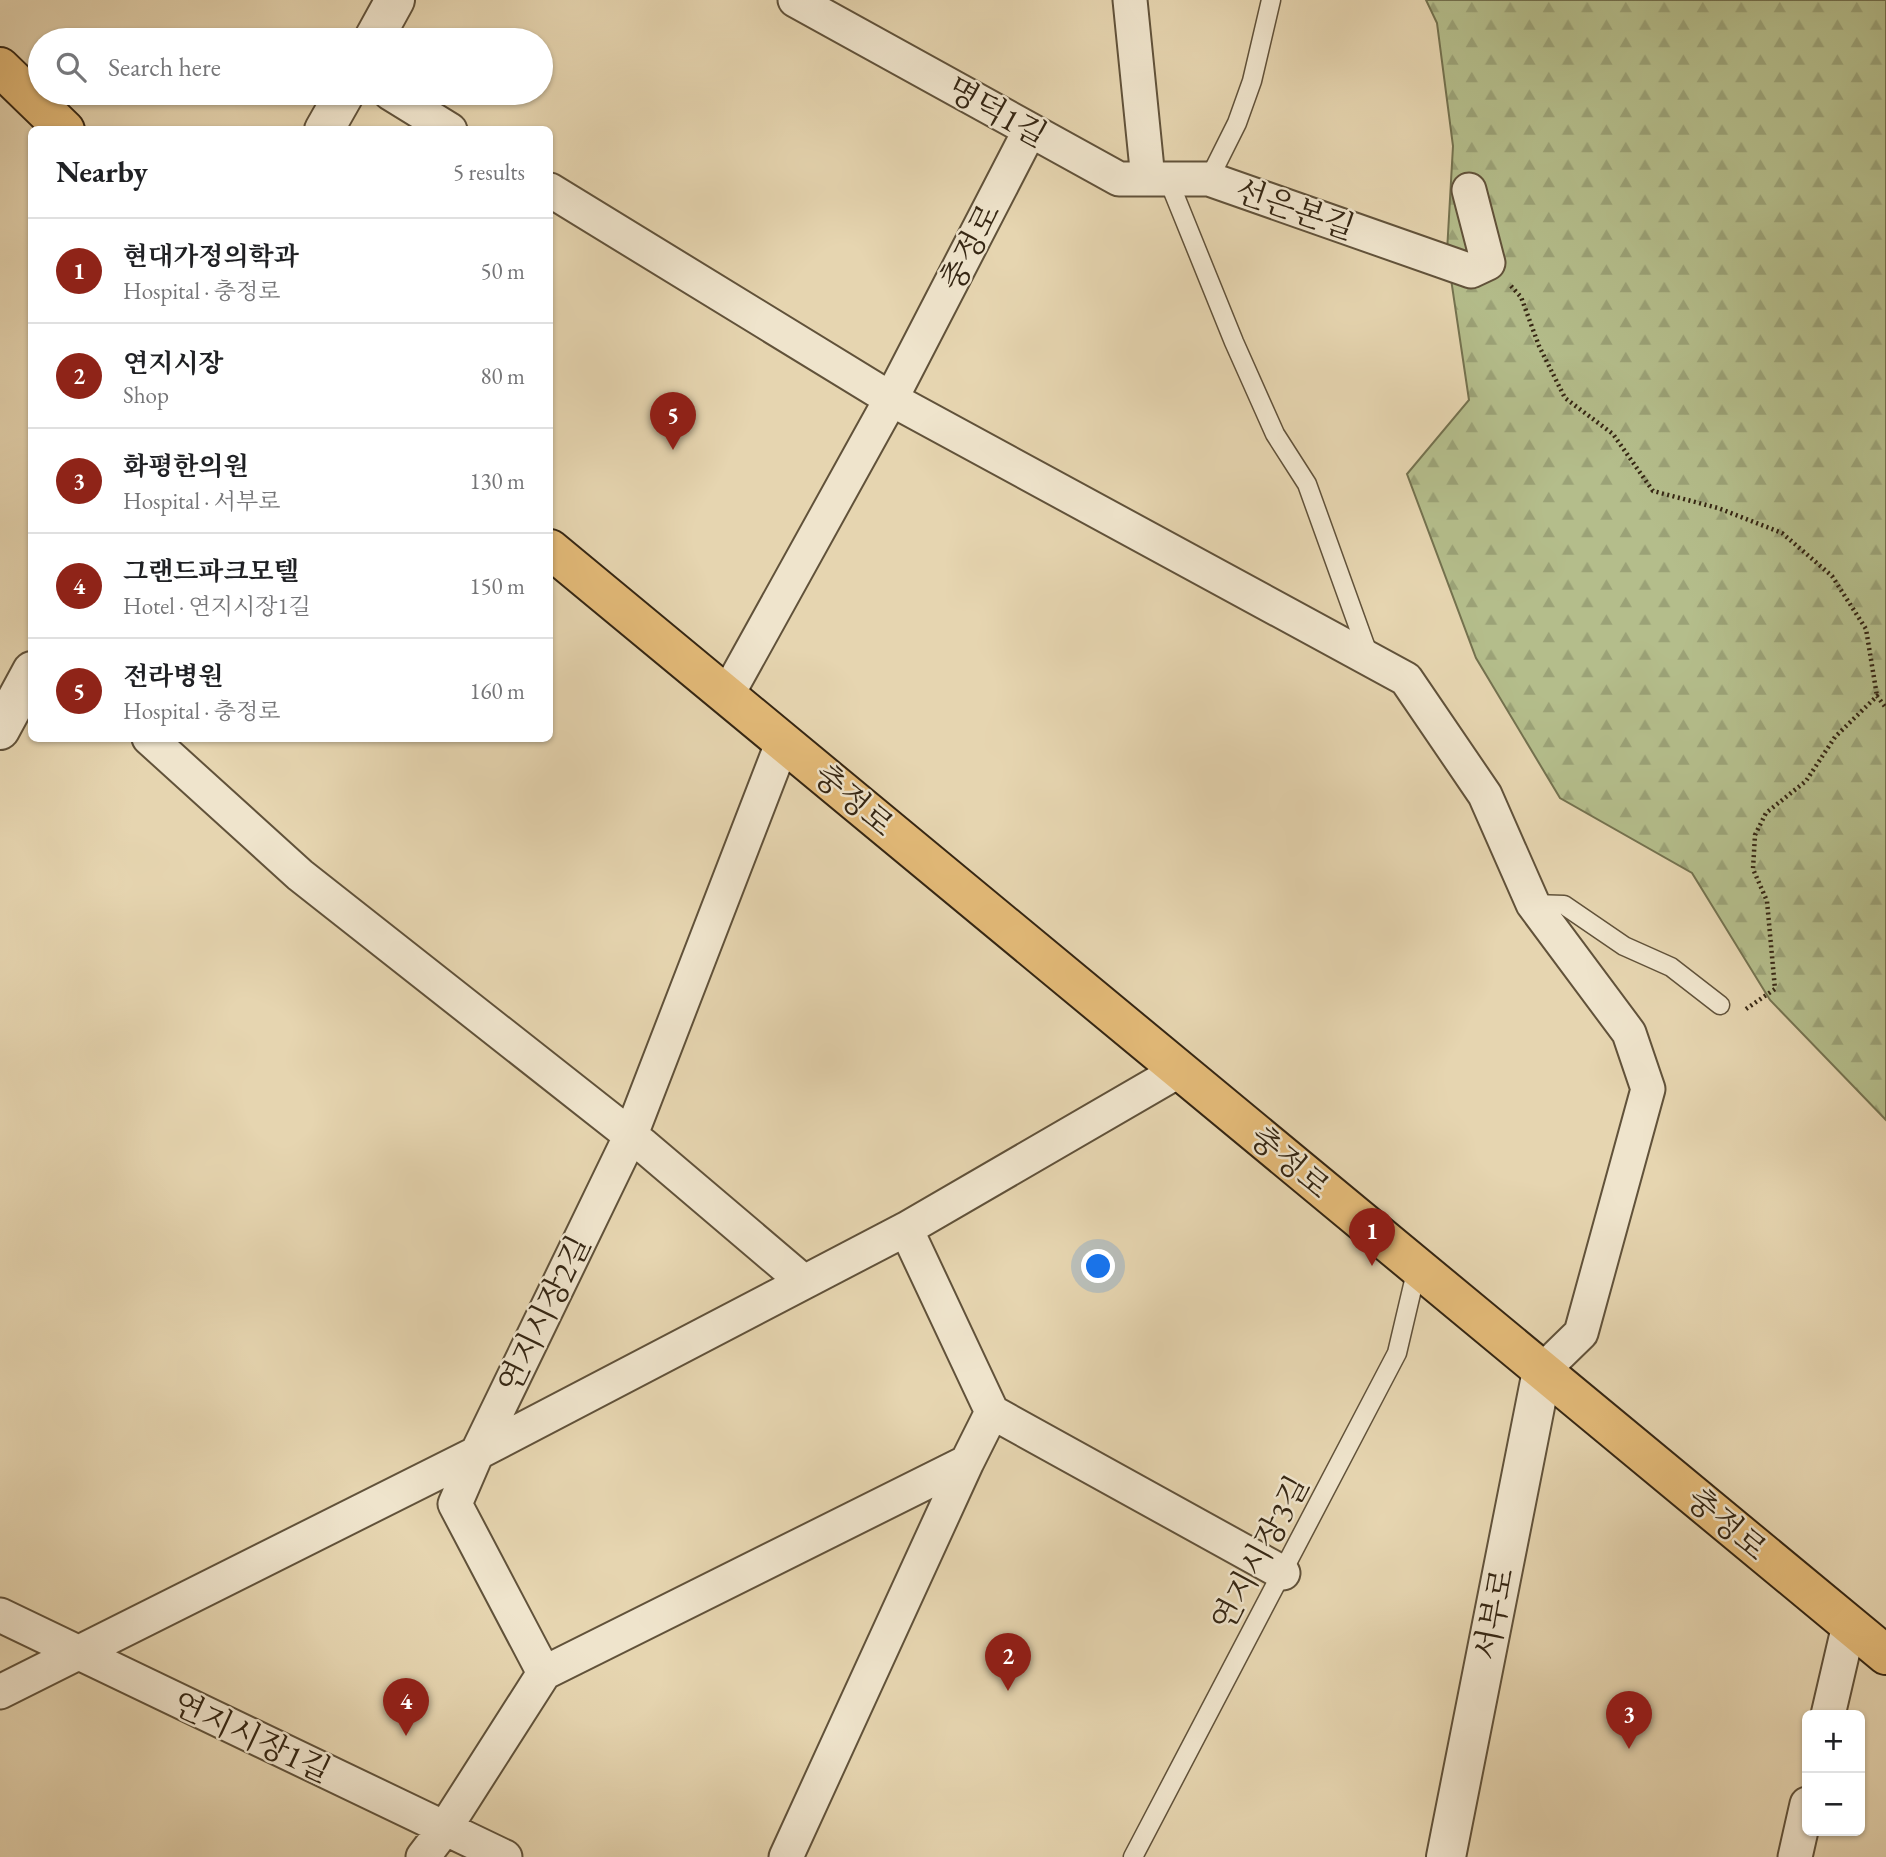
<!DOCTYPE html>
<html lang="en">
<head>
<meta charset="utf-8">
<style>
	body { margin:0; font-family:"EB Garamond","Noto Serif KR",serif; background:#f2f2f2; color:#202124 }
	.controls { position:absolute; right:21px; bottom:21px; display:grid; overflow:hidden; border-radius:10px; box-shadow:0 2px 5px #0004 }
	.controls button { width:63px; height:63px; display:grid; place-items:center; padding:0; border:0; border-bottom:2px solid #e0e0e0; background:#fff; color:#202124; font:35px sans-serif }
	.you { position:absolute; left:1099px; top:1267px; width:24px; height:24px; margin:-18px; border:5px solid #fff; border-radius:50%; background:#1a73e8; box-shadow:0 0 0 10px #1a73e833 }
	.badge { display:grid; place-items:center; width:46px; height:46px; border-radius:50%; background:#8f2418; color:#fff; font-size:23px; font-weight:700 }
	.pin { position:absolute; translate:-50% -58px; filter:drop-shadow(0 2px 4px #0008) }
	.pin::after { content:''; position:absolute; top:37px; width:24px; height:21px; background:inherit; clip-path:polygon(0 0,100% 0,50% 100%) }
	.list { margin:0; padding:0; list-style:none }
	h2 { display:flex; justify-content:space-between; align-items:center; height:91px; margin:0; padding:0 28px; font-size:30px }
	h2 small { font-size:23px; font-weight:400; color:#757577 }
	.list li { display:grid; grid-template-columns:46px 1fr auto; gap:21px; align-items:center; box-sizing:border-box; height:105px; padding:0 28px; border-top:2px solid #e0e0e0 }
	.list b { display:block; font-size:26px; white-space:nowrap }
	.list p { margin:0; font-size:23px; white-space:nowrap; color:#757577 }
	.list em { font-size:23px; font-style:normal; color:#757577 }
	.icon { flex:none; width:38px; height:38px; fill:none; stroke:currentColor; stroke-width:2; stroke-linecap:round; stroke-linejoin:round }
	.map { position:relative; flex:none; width:1886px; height:1857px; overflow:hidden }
	.search { position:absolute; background:#fff; box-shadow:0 2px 5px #0004; left:28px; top:28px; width:525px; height:77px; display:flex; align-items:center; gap:18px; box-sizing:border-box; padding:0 24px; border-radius:38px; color:#757577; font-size:26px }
	.panel { position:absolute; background:#fff; box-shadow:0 2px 5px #0004; left:28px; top:126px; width:525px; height:616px; border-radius:10px }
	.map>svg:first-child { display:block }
</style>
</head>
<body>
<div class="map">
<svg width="1886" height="1857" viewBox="0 0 1886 1857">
	<defs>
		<pattern id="forest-firs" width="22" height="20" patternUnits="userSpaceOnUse" patternTransform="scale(1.75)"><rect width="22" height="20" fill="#b4bd8b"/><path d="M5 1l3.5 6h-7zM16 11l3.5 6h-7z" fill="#9ba277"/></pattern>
	</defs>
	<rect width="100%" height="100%" fill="#e6d5b0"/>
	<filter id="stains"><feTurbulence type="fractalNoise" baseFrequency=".00286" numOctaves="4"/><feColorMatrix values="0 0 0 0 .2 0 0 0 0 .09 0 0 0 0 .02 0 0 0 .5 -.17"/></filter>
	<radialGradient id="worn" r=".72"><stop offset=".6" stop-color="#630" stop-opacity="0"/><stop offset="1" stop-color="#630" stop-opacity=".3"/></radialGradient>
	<path fill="url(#forest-firs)" stroke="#74724f" stroke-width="2" d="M1426 0H1886V1120L1770 1000 1692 873 1560 798 1476 658 1407 474 1469 400 1447 252 1453 146 1437 23Z"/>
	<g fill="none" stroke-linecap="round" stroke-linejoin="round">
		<defs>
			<path id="service" d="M1168 179 1234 342 1275 434 1307 484 1370 659
				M1209 179 1237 123 1252 81 1271 0
				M1533 904 1564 905 1624 946 1671 967 1720 1005
				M1133 1857 1397 1353 1417 1268"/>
			<path id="minor" d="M795 0 1119 179H1209L1471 271 1488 263 1469 190
				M1130 0 1148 179
				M390 93 450 130
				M550 190 891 399 1406 679 1485 795 1533 904 1629 1033 1648 1089 1581 1333 1542 1371
				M727 695 891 399 1030 130
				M149 738 300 875 644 1146 804 1282
				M992 1412 1283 1573
				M0 1615 505 1857
				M544 1673 967 1462 992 1412 906 1229 1180 1070
				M0 1692 477 1453 906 1229
				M1828 1715 1849 1625
				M423 1857 445 1828 544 1673 455 1504 477 1453 630 1137 783 741
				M786 1857 967 1462
				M1795 1857 1807 1804"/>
			<path id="tertiary" d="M373 40 395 0
				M324 130 345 93
				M0 730 32 671
				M1446 1857 1542 1371"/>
			<path id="primary" d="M0 67 65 130
				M550 549 1886 1655"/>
		</defs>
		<use href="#service" stroke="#61523a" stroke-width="21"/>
		<use href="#minor" stroke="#61523a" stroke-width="37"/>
		<use href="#tertiary" stroke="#61523a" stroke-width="42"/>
		<use href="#primary" stroke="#352613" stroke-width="42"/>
		<path stroke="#352613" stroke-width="4.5" stroke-dasharray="2 3.5" stroke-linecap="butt" d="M1511 286 1521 297 1539 346 1565 398 1613 434 1653 491 1718 508 1782 533 1832 576 1866 629 1877 696
			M1746 1009 1775 989 1767 901 1753 869 1755 835 1766 813 1806 781 1835 737 1877 696 1886 708"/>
		<use href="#service" stroke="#efe4cc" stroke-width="18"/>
		<use href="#minor" stroke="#efe4cc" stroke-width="33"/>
		<use href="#tertiary" stroke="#efe4cc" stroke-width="38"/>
		<use href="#primary" stroke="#e3ba78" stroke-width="38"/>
	</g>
	<g text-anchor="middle" stroke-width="5" stroke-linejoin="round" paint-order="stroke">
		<g font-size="32" fill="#352613" stroke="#efe4cc">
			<text transform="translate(997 112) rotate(29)" y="11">명덕1길</text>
			<text transform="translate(1295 209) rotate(19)" y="11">선은본길</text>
			<text transform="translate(970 247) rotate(-63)" y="11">충정로</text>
			<text transform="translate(854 800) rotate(40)" y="11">충정로</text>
			<text transform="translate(1290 1162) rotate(40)" y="11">충정로</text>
			<text transform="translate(544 1314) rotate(-64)" y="11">연지시장2길</text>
			<text transform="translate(1727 1524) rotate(40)" y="11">충정로</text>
			<text transform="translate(1260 1553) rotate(-62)" y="11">연지시장3길</text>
			<text transform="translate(1494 1614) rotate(-79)" y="11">서부로</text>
			<text transform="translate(252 1737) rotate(25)" y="11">연지시장1길</text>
		</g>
	</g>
	<rect width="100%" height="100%" filter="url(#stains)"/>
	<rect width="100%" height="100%" fill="url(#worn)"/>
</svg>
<div class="controls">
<button>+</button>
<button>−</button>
</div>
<div class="you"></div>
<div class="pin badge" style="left:1372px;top:1266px">1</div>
<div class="pin badge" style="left:1008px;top:1691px">2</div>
<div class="pin badge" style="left:1629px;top:1749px">3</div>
<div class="pin badge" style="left:406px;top:1736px">4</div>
<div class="pin badge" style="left:673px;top:450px">5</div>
<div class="search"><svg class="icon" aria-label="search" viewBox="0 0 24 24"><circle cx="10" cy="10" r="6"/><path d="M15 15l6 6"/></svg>Search here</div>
<section class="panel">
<h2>Nearby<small>5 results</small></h2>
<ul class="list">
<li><span class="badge">1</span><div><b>현대가정의학과</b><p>Hospital · 충정로</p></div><em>50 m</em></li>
<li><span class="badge">2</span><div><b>연지시장</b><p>Shop</p></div><em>80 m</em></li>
<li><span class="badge">3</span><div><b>화평한의원</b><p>Hospital · 서부로</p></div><em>130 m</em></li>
<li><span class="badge">4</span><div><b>그랜드파크모텔</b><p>Hotel · 연지시장1길</p></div><em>150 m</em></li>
<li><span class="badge">5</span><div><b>전라병원</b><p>Hospital · 충정로</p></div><em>160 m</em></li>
</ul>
</section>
</div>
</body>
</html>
